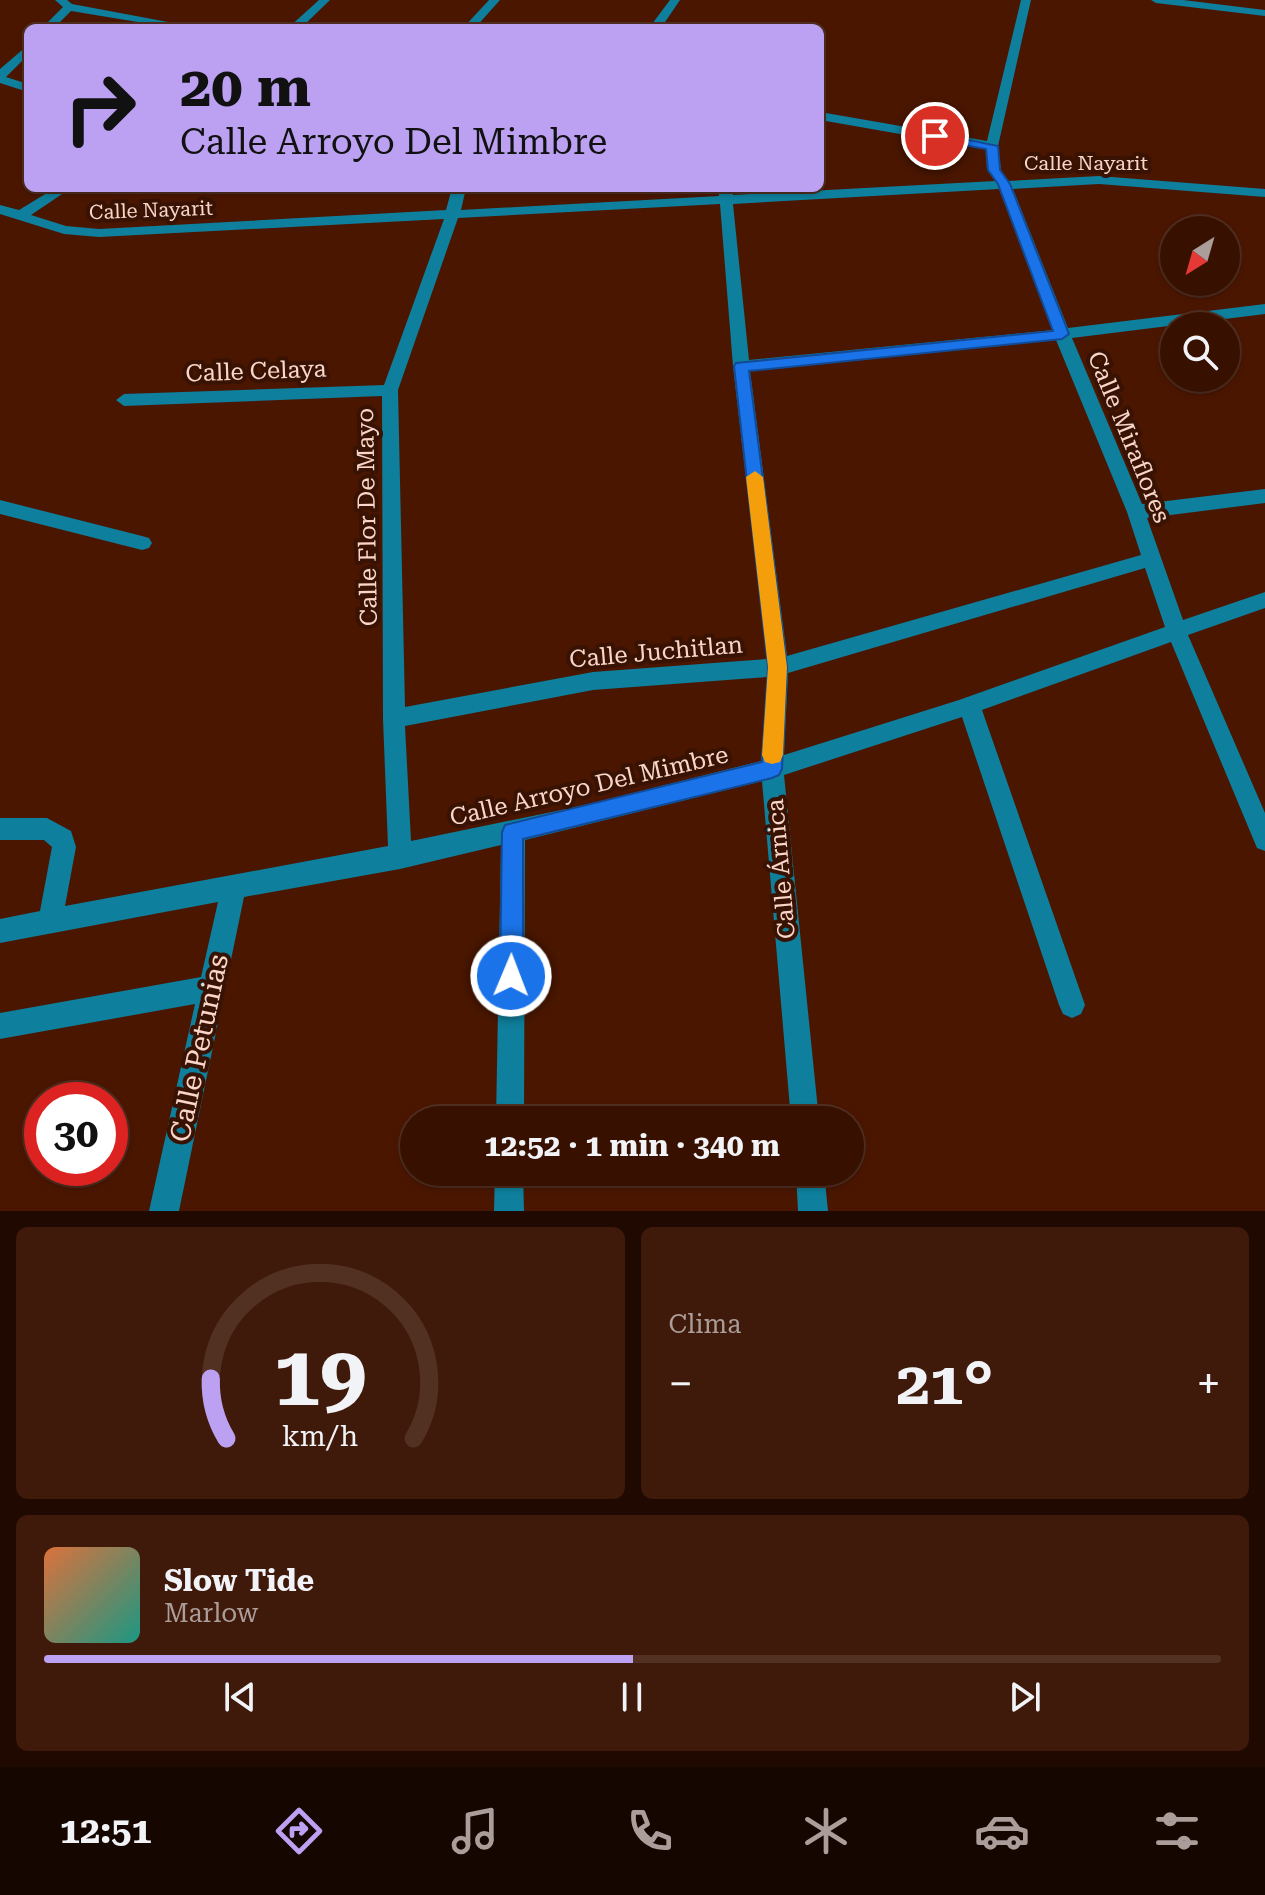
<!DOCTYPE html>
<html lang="es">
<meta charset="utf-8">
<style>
:root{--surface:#381000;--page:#3f190a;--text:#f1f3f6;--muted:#ab9d99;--line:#523022;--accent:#bca0f2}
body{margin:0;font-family:"Roboto Serif",serif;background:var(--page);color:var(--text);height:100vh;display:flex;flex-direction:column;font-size:30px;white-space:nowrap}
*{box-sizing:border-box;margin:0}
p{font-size:26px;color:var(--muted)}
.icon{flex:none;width:44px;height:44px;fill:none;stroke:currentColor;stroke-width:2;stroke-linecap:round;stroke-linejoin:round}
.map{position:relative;height:1211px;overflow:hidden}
.details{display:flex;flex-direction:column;gap:16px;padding:16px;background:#1f0900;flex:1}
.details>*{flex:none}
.top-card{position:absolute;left:24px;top:24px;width:800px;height:168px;border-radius:12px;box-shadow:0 2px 6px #0004,0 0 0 2px var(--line);background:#bca0f2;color:#111;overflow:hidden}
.needle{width:52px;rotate:217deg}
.tools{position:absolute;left:1160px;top:216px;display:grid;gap:16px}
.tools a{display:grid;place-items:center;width:80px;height:80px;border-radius:50%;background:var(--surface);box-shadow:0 2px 6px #0004,0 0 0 2px var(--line);font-size:40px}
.speed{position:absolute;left:24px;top:1082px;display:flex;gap:16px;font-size:40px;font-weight:700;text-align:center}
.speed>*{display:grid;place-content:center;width:104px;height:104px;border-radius:50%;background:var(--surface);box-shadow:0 2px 6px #0004,0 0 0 2px var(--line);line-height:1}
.speed .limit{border:12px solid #d22;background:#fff;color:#111}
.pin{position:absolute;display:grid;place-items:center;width:68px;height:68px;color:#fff;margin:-34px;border:4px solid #fff;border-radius:50%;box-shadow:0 2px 8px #0007}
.me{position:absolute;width:88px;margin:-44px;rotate:1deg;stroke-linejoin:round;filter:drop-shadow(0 0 6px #0008)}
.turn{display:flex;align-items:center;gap:28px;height:168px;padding:0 24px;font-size:36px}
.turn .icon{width:104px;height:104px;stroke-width:2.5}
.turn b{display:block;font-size:56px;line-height:68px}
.big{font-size:60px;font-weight:700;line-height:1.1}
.details .card{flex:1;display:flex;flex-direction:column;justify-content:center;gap:12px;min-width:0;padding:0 28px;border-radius:12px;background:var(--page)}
.details .dial{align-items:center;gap:0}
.dial svg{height:208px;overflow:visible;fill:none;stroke:var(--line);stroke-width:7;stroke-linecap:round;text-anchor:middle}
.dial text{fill:var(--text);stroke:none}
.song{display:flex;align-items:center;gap:24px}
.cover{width:96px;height:96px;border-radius:12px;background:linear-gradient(135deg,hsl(20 70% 55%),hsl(170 70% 35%))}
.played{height:8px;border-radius:4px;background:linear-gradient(90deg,var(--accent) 50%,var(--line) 50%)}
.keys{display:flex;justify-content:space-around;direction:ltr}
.heat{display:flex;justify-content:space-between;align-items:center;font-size:44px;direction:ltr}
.details .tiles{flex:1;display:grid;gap:16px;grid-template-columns:1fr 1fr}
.card:last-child{grid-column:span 2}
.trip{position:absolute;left:400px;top:1106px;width:464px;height:80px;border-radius:40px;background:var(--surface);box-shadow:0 2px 6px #0004,0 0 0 2px var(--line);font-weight:700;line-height:80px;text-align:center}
.dock{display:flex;height:128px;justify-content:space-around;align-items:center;background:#160600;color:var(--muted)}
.dock .icon{width:56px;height:56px}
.dock .on{color:var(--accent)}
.dock b{font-size:36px;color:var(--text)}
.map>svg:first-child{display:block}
</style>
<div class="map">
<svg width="1265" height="1211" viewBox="0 0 1265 1211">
<rect width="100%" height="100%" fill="#4a1600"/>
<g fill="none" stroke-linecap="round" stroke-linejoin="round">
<path fill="#0e7f9c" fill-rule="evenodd" d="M55,0H67L72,4L200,28H174L71,11L54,28H42L63,7Z
M319,0H330L301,28H288Z
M489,0H500L475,28H463Z
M670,0H680L661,28H649Z
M1021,0H1031L998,146L1001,170L1008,181L1099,176L1265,189V197L1099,184L1013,189L1068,328L1265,304V314L1072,338L1142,504L1265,489V503L1147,518L1183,620L1265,592V608L1188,635L1265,813V851L1257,848L1171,642L982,710L1085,1005L1081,1014L1072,1018L1063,1014L1059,1005L962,717L784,775L819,1120H791L762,781L525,840L524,1120H496L501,845L400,869L244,897L179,1211H149L195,1004L0,1039V1013L201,977L218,902L0,943V919L40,911L52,847L44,840H0V818H47L71,831L76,847L65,906L388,846L383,719L382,396L124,406L116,400L124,394L384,385L444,219L99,237L64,234L0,214V205L19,210L55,188H71L31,215L66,226L99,229L446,210L452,188H466L461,210L719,196L718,188H732L733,195L995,181L987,170L986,149L820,120V112L987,141ZM999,189L1053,330L749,360L733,204ZM720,204L733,366L767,659L593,672L405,707L398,390L458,218ZM1056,340L1127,512L1141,555L787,656L750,371ZM1145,568L1165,627L959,700L784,755L788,673ZM767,677L761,761L581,806L411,841L405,726L593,690Z
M1151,0H1183L1265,10V16L1156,3Z
M28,45V55L6,77L28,84V92L0,83V69Z
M0,500L142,536L149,538L152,543L149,548L142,550L0,514Z
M495,1172H523L524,1211H494Z
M796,1172H824L828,1211H798Z"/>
</g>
<path fill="#1a73e8" stroke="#114b97" stroke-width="2" d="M935,133L998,146L1000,170L1010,184L1069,334L1062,339L749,371L787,667L782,769L779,775L772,778L523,839V976L519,984L511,988L503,984L500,976L502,832L505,825L762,762L768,667L734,366L736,363L1053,331L998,184L988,170L986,149L930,139L929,136Z"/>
<path fill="#f59e0b" d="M755,471L763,477L787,667L783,755L780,762L772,764L765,762L762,755L768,667L746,477Z"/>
<g text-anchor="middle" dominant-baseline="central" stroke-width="8" stroke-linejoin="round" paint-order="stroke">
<g font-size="20" fill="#f9d6c9" stroke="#381203">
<text x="1086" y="163">Calle Nayarit</text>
<text transform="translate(151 210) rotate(-2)">Calle Nayarit</text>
</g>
<g font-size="24" fill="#f9d6c9" stroke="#381203">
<text transform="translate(256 371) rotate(-2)">Calle Celaya</text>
<text transform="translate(1129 437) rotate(68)">Calle Miraflores</text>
<text transform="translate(367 517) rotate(-91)">Calle Flor De Mayo</text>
<text transform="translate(656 652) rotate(-5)">Calle Juchitlan</text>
<text transform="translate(589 786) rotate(-13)">Calle Arroyo Del Mimbre</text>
<text transform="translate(781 869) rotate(-95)">Calle Árnica</text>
</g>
<g font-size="28" fill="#f9d6c9" stroke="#381203">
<text transform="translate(199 1048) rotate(-78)">Calle Petunias</text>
</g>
</g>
</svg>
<div class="tools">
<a><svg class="needle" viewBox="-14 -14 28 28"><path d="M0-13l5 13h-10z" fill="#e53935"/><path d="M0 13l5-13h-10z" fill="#ab9d99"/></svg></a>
<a><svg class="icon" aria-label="search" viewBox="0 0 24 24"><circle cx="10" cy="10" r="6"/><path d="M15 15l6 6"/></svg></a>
</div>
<div class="speed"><div class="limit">30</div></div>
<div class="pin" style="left:935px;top:136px;background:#d93025"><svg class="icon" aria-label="arrive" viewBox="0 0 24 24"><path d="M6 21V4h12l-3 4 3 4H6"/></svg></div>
<svg class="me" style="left:511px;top:976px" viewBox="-20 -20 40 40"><circle r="17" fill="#1a73e8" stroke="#fff" stroke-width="3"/><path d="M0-11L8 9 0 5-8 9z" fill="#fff"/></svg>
<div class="trip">12:52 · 1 min · 340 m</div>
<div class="top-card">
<div class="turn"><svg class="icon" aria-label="right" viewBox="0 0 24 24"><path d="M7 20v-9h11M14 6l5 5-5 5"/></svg><div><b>20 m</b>Calle Arroyo Del Mimbre</div></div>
</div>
</div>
<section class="details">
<div class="tiles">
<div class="card dial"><svg viewBox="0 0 100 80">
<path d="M14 69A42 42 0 1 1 86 69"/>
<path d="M14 69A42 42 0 0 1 8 46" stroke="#bca0f2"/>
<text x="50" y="56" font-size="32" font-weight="700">19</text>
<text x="50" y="72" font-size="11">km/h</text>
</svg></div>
<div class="card"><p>Clima</p>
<div class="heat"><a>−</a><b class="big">21°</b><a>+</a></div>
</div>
<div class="card">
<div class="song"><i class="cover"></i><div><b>Slow Tide</b><p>Marlow</p></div></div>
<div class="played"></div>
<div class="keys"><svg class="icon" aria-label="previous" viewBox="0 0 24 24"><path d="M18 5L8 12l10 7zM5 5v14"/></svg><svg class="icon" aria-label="pause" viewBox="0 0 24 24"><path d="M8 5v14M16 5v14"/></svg><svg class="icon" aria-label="next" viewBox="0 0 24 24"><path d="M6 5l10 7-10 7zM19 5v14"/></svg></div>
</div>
</div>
</section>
<nav class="dock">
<b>12:51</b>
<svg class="icon on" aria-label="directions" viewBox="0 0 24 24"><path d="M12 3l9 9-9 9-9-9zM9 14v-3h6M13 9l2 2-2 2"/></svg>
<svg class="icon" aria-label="music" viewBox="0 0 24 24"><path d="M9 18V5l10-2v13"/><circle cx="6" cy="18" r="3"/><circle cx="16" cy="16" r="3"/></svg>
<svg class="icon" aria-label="phone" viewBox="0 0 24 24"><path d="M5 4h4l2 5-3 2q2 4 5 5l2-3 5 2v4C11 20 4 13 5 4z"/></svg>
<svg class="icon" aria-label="climate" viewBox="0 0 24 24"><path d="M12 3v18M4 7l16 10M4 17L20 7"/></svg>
<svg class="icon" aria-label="car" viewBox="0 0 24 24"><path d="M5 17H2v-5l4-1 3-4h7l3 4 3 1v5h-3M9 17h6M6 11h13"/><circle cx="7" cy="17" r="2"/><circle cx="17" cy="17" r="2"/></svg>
<svg class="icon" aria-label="filters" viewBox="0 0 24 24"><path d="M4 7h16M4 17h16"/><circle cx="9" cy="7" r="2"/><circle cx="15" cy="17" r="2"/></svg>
</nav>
